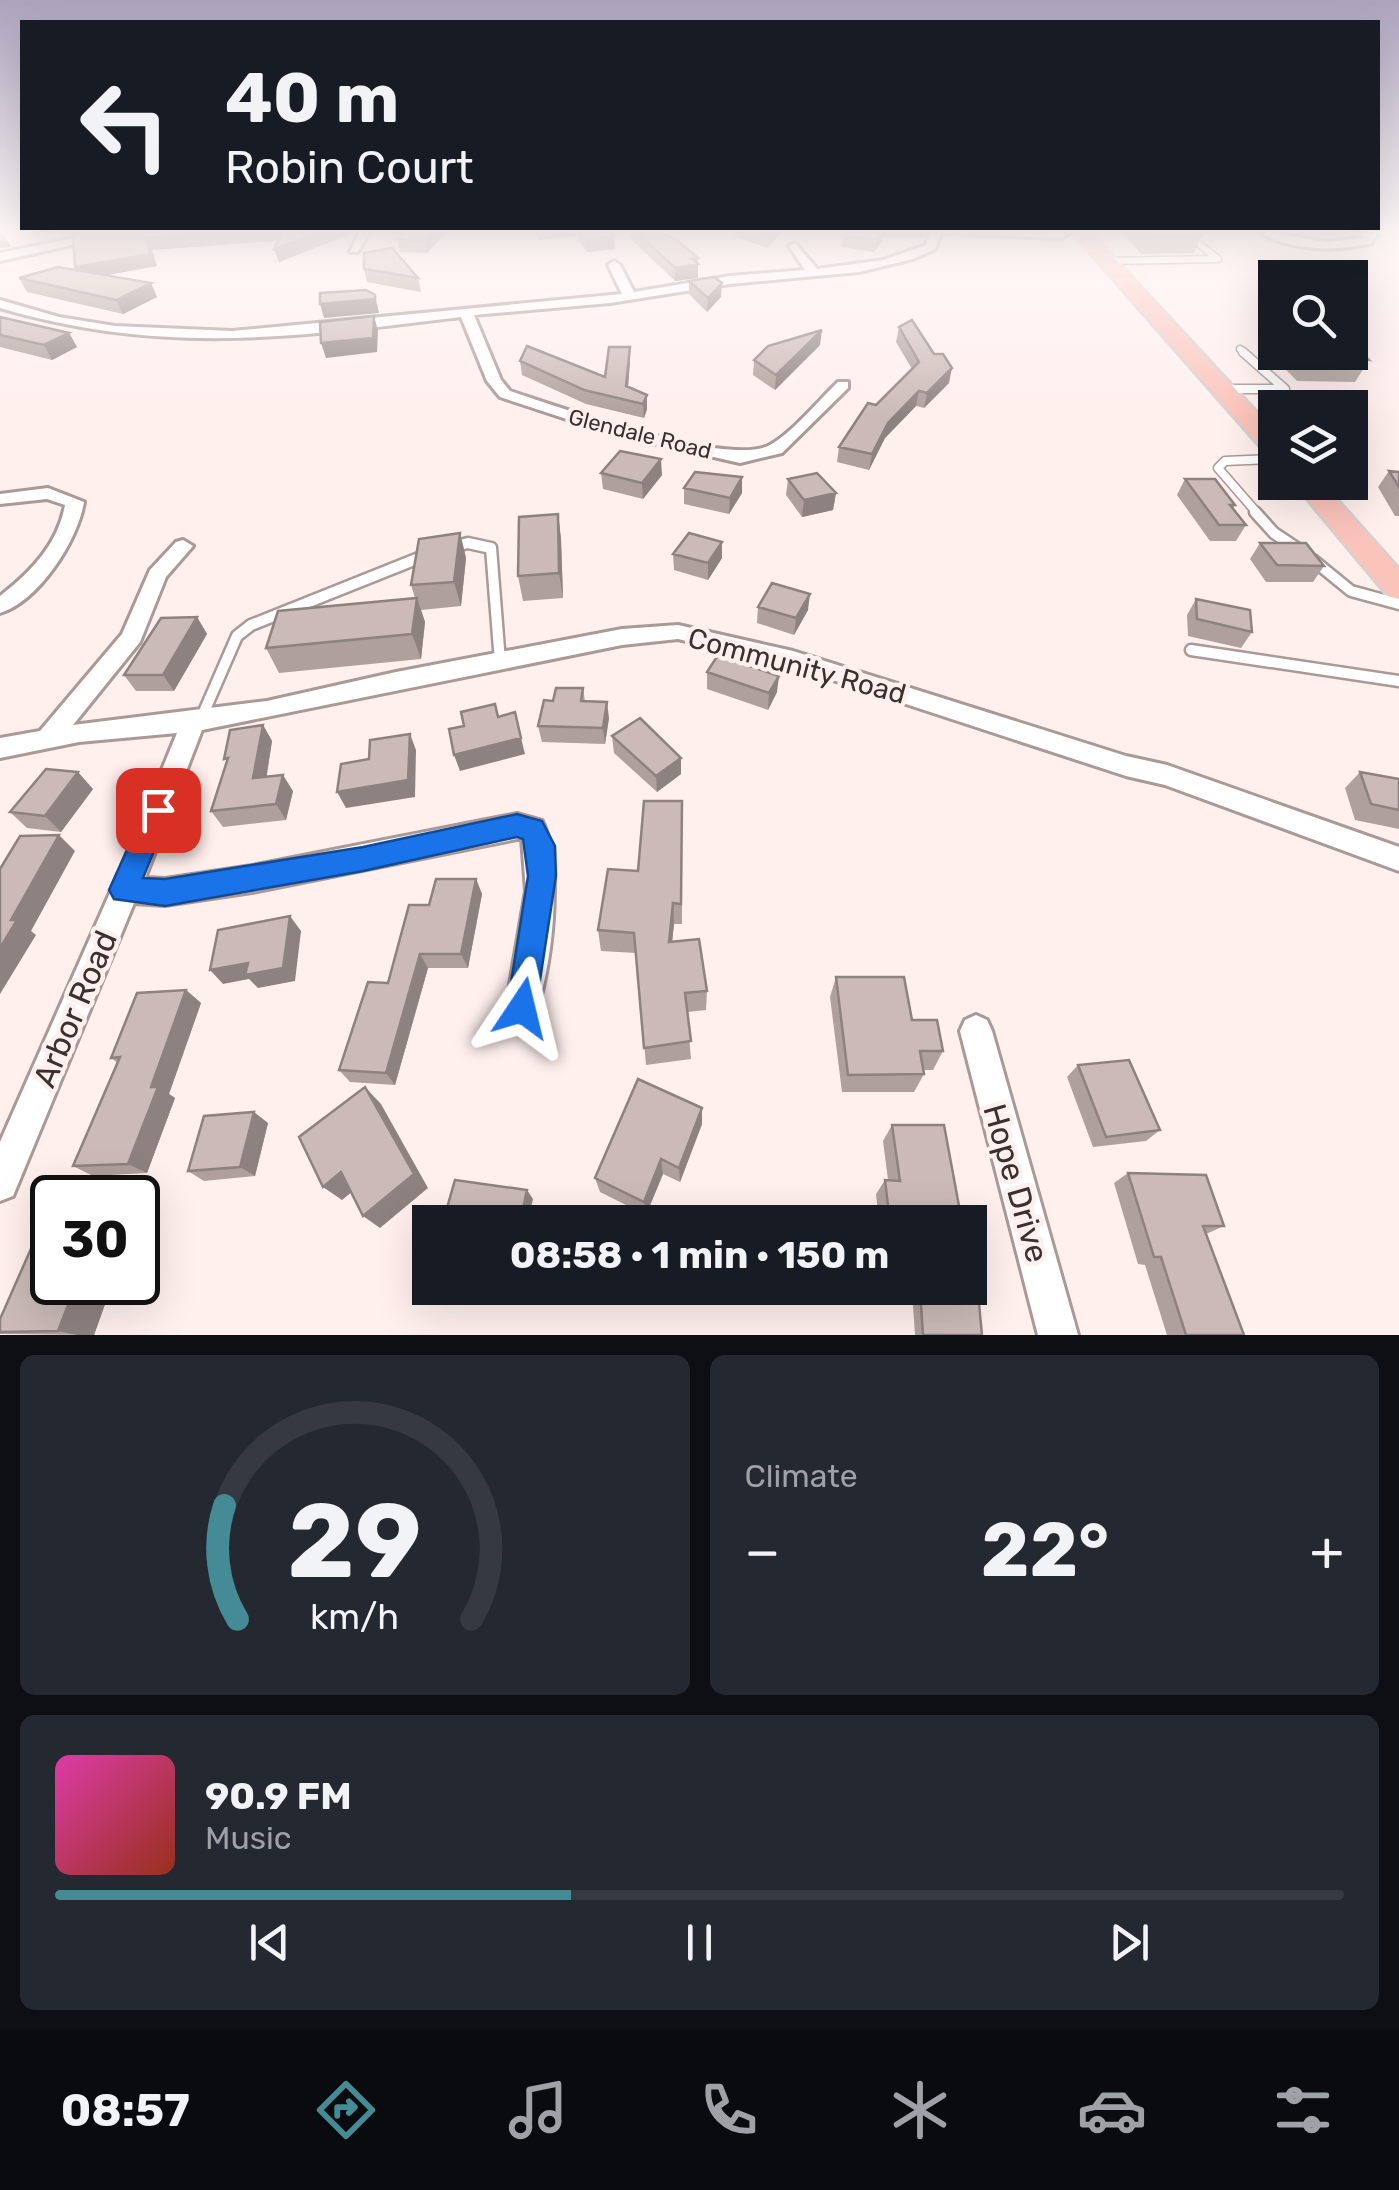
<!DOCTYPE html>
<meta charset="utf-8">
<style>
:root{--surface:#171b24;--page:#242831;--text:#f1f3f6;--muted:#9ea1a6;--line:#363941;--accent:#458b96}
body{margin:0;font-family:Rubik,sans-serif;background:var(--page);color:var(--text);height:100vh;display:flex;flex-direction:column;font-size:38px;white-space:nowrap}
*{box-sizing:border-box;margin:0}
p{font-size:32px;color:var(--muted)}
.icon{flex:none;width:55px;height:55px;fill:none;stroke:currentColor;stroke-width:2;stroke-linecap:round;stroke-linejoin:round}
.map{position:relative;height:1335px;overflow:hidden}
.details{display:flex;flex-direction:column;gap:20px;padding:20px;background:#0d0f14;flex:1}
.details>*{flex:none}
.banner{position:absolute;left:20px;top:20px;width:1360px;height:210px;border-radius:0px;box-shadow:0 10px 40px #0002;background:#171b24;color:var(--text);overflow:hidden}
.tools{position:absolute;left:1258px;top:260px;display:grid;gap:20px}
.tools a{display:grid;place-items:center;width:110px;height:110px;border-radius:0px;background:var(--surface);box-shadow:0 10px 40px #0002;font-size:50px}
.speed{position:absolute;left:30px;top:1175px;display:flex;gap:20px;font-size:50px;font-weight:700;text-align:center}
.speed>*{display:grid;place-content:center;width:130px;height:130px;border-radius:50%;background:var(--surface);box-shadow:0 10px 40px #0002;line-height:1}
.speed .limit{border:5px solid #111;border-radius:15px;background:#fff;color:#111}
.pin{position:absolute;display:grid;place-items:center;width:85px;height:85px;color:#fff;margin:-42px;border-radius:20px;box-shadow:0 5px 15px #0006}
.me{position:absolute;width:110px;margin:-55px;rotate:10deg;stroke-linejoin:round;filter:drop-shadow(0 0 8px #0008)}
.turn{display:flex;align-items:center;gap:35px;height:210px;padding:0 40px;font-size:45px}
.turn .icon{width:130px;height:130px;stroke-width:2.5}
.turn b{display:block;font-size:70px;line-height:85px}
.big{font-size:75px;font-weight:700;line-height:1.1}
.details .card{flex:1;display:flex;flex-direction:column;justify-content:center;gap:15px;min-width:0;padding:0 35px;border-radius:15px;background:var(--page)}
.details .dial{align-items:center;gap:0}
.dial svg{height:260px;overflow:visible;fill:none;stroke:var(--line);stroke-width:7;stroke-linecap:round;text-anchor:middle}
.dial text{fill:var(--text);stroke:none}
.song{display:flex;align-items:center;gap:30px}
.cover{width:120px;height:120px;border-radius:15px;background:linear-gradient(135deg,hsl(320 70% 55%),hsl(10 70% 35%))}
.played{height:10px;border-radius:5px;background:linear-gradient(90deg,var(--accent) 40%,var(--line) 40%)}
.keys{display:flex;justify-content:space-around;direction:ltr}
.heat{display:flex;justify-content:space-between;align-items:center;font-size:55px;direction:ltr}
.details .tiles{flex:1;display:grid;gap:20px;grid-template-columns:1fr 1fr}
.card:last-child{grid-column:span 2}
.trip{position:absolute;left:412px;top:1205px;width:575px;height:100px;border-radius:0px;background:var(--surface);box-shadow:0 10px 40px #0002;font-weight:700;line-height:100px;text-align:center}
.tabs{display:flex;height:160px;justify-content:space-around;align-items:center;background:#090b0e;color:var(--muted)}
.tabs .icon{width:70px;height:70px}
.tabs .selected{color:var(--accent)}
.tabs b{font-size:45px;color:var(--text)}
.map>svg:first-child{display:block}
</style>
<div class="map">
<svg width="1399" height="1335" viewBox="0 0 1399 1335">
<rect width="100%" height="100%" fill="#fff0ee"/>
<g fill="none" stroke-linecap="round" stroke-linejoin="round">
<g stroke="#aa9997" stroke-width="9">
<path id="service-far2" d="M1156,230L1191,238L1218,259
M1106,261L1218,259
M1240,349L1246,354"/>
</g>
<g stroke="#aa9997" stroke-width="11">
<path id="service-far1" d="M1222,389H1285L1243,352
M1258,514L1218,468L1225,461L1275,459"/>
</g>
<g stroke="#aa9997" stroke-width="15">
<path id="service" d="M1255,512L1274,533L1298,549
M451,547L468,543L491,548L500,662
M1313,560L1351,591L1399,604
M1191,650L1399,681
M200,721L237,636L251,625L429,554"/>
</g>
<g stroke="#aa9997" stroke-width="6">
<path id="minor" d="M360,230H370L358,252H350Z
M931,230H1076L1060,238L941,233L935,249L913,259L859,272L730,284L610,303L474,315L501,380L510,391C559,407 729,468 770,445C792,433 819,400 838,382H848V388L782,453L740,463L609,433L500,397L487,381L461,317C296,337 163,356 0,308V300L59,317L115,326L232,331L622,294L608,265L614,261L620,265L634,292L730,276L805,270L789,246L795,243L817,269L883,260L926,245Z
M1257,230L1326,242L1363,238L1361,230H1372L1377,235L1371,243C1336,252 1287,251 1257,230Z
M104,232L108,237L0,261V253Z
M48,488L84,502C78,540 39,601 0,613V596C31,572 58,544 65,505L47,499L0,504V494Z
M183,540L193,546L166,577L140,642L73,725L267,701L396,672L622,629L678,625L793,651L1126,756L1167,765L1399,847V871L1165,785L1126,776L790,666L678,639L622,645L202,730L145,878L165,879L252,866L517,814L542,821C564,865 552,974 533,1019L522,1024L511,1019L506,1008L526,891L522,838L252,892L165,905L134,903L13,1196L0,1201V1142L132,843L177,733L79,742L0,758V738L40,731L122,634L150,570L176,542Z
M976,1015L987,1020L992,1031L1078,1335H1038L960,1031L965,1020Z"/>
</g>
<g stroke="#d3d2d1" stroke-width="5">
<path id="primary" d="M1070,230H1088L1275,432V455L1266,453Z
M1293,482H1321L1399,569V599L1388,596Z"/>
</g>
<use href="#service-far2" stroke="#fff" stroke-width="6"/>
<use href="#service-far1" stroke="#fff" stroke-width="8"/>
<use href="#service" stroke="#fff" stroke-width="10"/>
<use href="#minor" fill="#fff" fill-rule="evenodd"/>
<use href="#primary" fill="#fbc4bb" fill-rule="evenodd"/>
</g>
<path fill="#afa09d" d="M77,230H357L355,232L279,262L274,249L278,240L152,250L157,266L106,275L157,297L123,314L27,292L19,278L76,270L75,267L78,233Z
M387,230H465H448L427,253L400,252L397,239L399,238Z
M535,230H613L614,232L611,233L614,236L615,249L587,252L575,236L539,240Z
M629,230H644L698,258V278L675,281L629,237Z
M733,230H817V233L782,232L767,248L733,236Z
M847,230H926L924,238L885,236L874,252L841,247L842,236Z
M1121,230H1196L1201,235L1194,253L1141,254Z
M364,269L418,278L421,292L367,282Z
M689,281L721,297L707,312L689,294Z
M0,317L69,333L77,347L52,360L0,347Z
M1270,320H1275V352H1350L1369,360L1355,382L1297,381L1259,342Z
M899,327L949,383L924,408L916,406L885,438L869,470L837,462L839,447L876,405L912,369L896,342Z
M820,345L775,390L753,375L754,360Z
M630,347V361L628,387L647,395V409L644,418L586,404L522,375L520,361L605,377Z
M1389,471L1399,472V516H1395L1378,487Z
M601,473L662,475L643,499L603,489Z
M742,477V493L729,514L684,504V488Z
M788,479L836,493L833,510L802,517L786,495Z
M1185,479L1235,505L1233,509L1246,525L1236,541H1210L1177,495Z
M558,514L561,539L563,598L523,601L518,576Z
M460,533L466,558L461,606L421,610L425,622L421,659L279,673L266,648L415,598L411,585Z
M1260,543L1324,566L1313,582H1266L1250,559Z
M673,554L722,558L708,580L674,570Z
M1196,599L1252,632L1241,648L1188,636L1187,615Z
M758,607L808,610L794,635L757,623Z
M197,617L207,634L174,691H136L124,675Z
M707,672L777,692L768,710L707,689Z
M583,688L585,701L609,718L605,744L542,742L538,726L553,701Z
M263,725L272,741L266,777L293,791L286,820L223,827L211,811Z
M612,736L681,758V774L657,792L614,753Z
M1360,772L1399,779V829L1355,820L1345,788Z
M93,789L61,832L27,828L10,812Z
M682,801V924H674L672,942L707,991L706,1010L687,1012L691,1059L646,1065L636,953L601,951L598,930L638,871Z
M476,879L482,894L468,968H428L395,1085L350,1082L339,1070L388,983L429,905Z
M836,977L912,1020L943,1051L933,1070H923L924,1074L914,1092H842L830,997Z
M186,990L201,1003L169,1094L175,1098L147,1173L93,1176L73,1166L118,1063L111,1058Z
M1078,1065L1160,1130L1146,1141L1093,1147L1067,1077Z
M268,1123L255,1176L204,1181L188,1171Z
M702,1124L680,1182L663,1174L646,1215L600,1192L595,1178Z
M892,1125L962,1222H879L876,1194L885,1180H888L883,1141Z
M1128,1173L1224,1226L1206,1234L1244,1335H1167L1145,1265L1138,1264L1114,1183Z
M52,1282H113L94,1335L0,1334V1319Z
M918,1288H936L982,1335H915L912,1292Z"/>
<path fill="#8e8280" d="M257,230H285L288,240L152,250L157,266L81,280L75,267L146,238Z
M327,230H357L355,232L279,262L274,249Z
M435,230H448L427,253L424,241Z
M538,230H575V236L539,240Z
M773,230H782V232L767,248L768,235Z
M883,230H886L885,236L874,252L876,240Z
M0,234H4L11,247L0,248Z
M614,236L615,249L587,252L585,240Z
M698,258V278L675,281V268L692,259Z
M151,283L157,297L123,314L116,300Z
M722,283L721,297L707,312L708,298Z
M375,295L379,313L324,318L320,304Z
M374,316L378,331L377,352L326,358L321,343Z
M822,330L820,345L775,390L776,375Z
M69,333L77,347L52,360L44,345Z
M630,347V361L627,400L626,386Z
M952,368L949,383L924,408L927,393Z
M919,391L916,406L885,438L869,470L872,454L888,423Z
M647,395V409L644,418L643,404Z
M661,459L662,475L643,499L642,483Z
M742,477V493L729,514L730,498Z
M836,493L833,510L802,517L804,500Z
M558,514L561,539L563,598L559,573Z
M460,533L466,558L461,606L454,582Z
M722,542V558L708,580V563Z
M810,594L808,610L794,635L796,618Z
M417,598L425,622L421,659L412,634Z
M197,617L207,634L174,691L163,675Z
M779,676L777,692L768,710L769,693Z
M607,702L609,718L605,744L603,728Z
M263,725L272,741L264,794L253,778Z
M410,734L416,750L415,797L346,808L337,792Z
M521,738L525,754L460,771L454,755Z
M681,758V774L657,792L656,776Z
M78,772L93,789L61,832L45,816Z
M283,775L293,791L286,820L276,804Z
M59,835L75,851L31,931L36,935L0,994V948L11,920Z
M476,879L482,894L468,968L461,954Z
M673,903L674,924L670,962L669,942Z
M290,916L301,931L295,981L258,988L249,979L223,984L210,970Z
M420,954L428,968L395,1085L386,1073Z
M186,990L201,1003L169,1094L175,1098L147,1173L128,1164L151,1087Z
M365,1087L381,1104L428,1188L380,1228L363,1216Z
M702,1108V1124L680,1182L679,1168Z
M254,1112L268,1123L255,1176L240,1167Z
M661,1159L663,1174L646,1215L644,1202Z
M341,1172L358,1187L342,1200L323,1187Z
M527,1190L533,1199L528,1222H520Z
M138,1243L144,1246L138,1263Z
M77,1282H113L94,1335H77L58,1331Z"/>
<path fill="#cbbab7" stroke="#8e8280" stroke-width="2.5" d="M106,230H257L146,238L151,254L75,267L73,234Z
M283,230H327L274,249Z
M402,230H435L424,241L397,239L405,232Z
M578,230H609L614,236L585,240Z
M634,230H644L651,232L655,230L677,240L698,258L692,259L698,264L675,268Z
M751,230H773L768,235Z
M847,230H883L876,240L842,236Z
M1142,230H1196L1201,235L1148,236Z
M392,248L418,278L364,269V253Z
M58,267L151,283L116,300L19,278Z
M714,277L722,283L708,298L689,281Z
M366,290L375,295V299L320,304V293Z
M374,316L373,338L321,343L320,322Z
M0,317L69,333L44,345L0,335Z
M912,320L934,354H943L952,368L927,393L919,391L888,423L872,454L839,447L868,403L876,405L919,362L899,327Z
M822,330L776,375L754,360L768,346Z
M1350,343L1369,360L1309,358L1303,352H1350Z
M527,346L605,377L609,347H630L626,386L647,395L643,404L584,390L520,361Z
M620,451L661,459L642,483L601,473Z
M1389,471L1399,472V487Z
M695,472L742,477L730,498L684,488Z
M817,473L836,493L804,500L788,479Z
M1185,479H1215L1235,505H1230L1246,525H1219Z
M558,514L559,573L518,576L519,517Z
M460,533L454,582L411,585L419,539Z
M689,533L722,542L708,563L673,554Z
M1260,543H1306L1324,566L1277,565Z
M772,583L810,594L796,618L758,607Z
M417,598L412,634L266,648L278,611Z
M1196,599L1250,610L1252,632L1197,619Z
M197,617L163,675H124L161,618Z
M718,655L779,676L769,693L707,672Z
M556,688H583L581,701L607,702L603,728L538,726L544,700L553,701Z
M495,704L498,717L515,712L521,738L454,755L449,729L464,726L461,712Z
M640,718L681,758L656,776L612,736Z
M263,725L253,778L283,775L276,804L211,811L228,758L224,759L230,730Z
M410,734L408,780L337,792L341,764L369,759L370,740Z
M46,769L78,772L45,816L10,812Z
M1360,772L1399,779V810L1371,804Z
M644,801H682L681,904L673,903L669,942L699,939L707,991L685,993L691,1041L644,1048L634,933L598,930L608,869L638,871Z
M59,835L11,920H17L0,948V869L20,836Z
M436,879H476L461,954H420L386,1073L339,1070L368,982L388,983L409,905H429Z
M290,916L283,968L245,975L248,963L210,970L218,930Z
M836,977H904L912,1020H937L943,1051H920L924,1074L848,1075Z
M186,990L151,1087H158L128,1164L73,1166L120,1057L111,1058L137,993Z
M1129,1060L1160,1130L1106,1137L1078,1065Z
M638,1079L702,1108L679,1168L661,1159L644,1202L595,1178Z
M365,1087L414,1174L363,1216L341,1172L323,1187L299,1137Z
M254,1112L240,1167L188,1171L204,1116Z
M892,1125H944L962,1222H890L885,1180L900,1181Z
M1128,1173L1206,1175L1224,1226H1203L1244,1335H1186L1161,1257H1154Z
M455,1180L527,1190L520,1222H443Z
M52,1201V1282H77L58,1331L0,1332V1319Z
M920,1288H936L978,1293L982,1335H923Z"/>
<linearGradient id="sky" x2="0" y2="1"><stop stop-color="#aca4be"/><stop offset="0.55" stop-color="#fff8f7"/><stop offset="1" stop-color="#fff8f7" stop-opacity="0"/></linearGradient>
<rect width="1399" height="417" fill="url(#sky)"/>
<path fill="#1a73e8" stroke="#114b97" stroke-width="2.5" d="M158,799L167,802L171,810L143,878L165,879L363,847L517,814L542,821L555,846L556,876L534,1019L522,1024L511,1019L507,1008L528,876L523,839L517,837L363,871L165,906L114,899L109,890L145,810L149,802Z"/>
<g text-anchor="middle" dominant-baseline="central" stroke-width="9" stroke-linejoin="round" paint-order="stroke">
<g font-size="22" fill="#383130" stroke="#fff0ee">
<text transform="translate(640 434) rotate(14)">Glendale Road</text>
</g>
<g font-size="28" fill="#383130" stroke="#fff0ee">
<text transform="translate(797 666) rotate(15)">Community Road</text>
</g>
<g font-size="32" fill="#383130" stroke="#fff0ee">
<text transform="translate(75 1009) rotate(-67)">Arbor Road</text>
<text transform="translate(1016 1183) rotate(74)">Hope Drive</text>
</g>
</g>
</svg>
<div class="tools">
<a><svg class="icon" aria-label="search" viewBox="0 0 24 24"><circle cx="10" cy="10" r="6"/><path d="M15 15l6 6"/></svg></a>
<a><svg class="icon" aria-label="layers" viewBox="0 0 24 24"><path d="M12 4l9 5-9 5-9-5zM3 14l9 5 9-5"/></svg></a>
</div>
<div class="speed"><div class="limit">30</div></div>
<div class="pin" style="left:158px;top:810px;background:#d93025"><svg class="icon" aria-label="arrive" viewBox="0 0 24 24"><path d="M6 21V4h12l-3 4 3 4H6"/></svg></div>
<svg class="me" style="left:522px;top:1008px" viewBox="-20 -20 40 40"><path d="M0-17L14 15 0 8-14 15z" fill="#1a73e8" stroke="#fff" stroke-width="4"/></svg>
<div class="trip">08:58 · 1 min · 150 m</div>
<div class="banner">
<div class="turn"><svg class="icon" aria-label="left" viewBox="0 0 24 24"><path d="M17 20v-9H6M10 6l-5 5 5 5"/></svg><div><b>40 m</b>Robin Court</div></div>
</div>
</div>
<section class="details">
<div class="tiles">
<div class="card dial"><svg viewBox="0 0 100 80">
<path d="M14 69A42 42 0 1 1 86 69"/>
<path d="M14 69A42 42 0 0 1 10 34" stroke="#458b96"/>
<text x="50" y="56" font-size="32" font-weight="700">29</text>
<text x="50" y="72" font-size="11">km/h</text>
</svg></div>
<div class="card"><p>Climate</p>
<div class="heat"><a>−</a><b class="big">22°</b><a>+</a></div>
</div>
<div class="card">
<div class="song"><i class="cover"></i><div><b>90.9 FM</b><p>Music</p></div></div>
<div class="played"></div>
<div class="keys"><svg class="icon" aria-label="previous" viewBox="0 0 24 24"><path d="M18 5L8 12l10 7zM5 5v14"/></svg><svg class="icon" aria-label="pause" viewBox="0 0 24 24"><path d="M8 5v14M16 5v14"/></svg><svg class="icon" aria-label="next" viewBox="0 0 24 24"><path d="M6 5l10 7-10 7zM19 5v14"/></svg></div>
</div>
</div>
</section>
<nav class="tabs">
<b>08:57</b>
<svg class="icon selected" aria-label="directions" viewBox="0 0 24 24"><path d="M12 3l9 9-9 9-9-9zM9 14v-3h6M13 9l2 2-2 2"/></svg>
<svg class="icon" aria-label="music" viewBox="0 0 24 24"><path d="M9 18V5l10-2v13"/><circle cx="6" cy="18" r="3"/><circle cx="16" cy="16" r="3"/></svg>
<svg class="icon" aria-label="phone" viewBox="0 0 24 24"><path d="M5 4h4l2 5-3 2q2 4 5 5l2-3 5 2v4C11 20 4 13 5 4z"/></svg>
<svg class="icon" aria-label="climate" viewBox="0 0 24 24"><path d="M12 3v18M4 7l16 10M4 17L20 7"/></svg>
<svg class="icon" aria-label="car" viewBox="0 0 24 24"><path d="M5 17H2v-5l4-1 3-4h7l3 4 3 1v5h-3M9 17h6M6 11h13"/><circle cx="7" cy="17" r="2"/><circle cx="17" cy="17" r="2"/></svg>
<svg class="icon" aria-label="filters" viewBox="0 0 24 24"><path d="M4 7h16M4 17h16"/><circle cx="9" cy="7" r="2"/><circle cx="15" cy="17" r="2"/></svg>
</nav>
